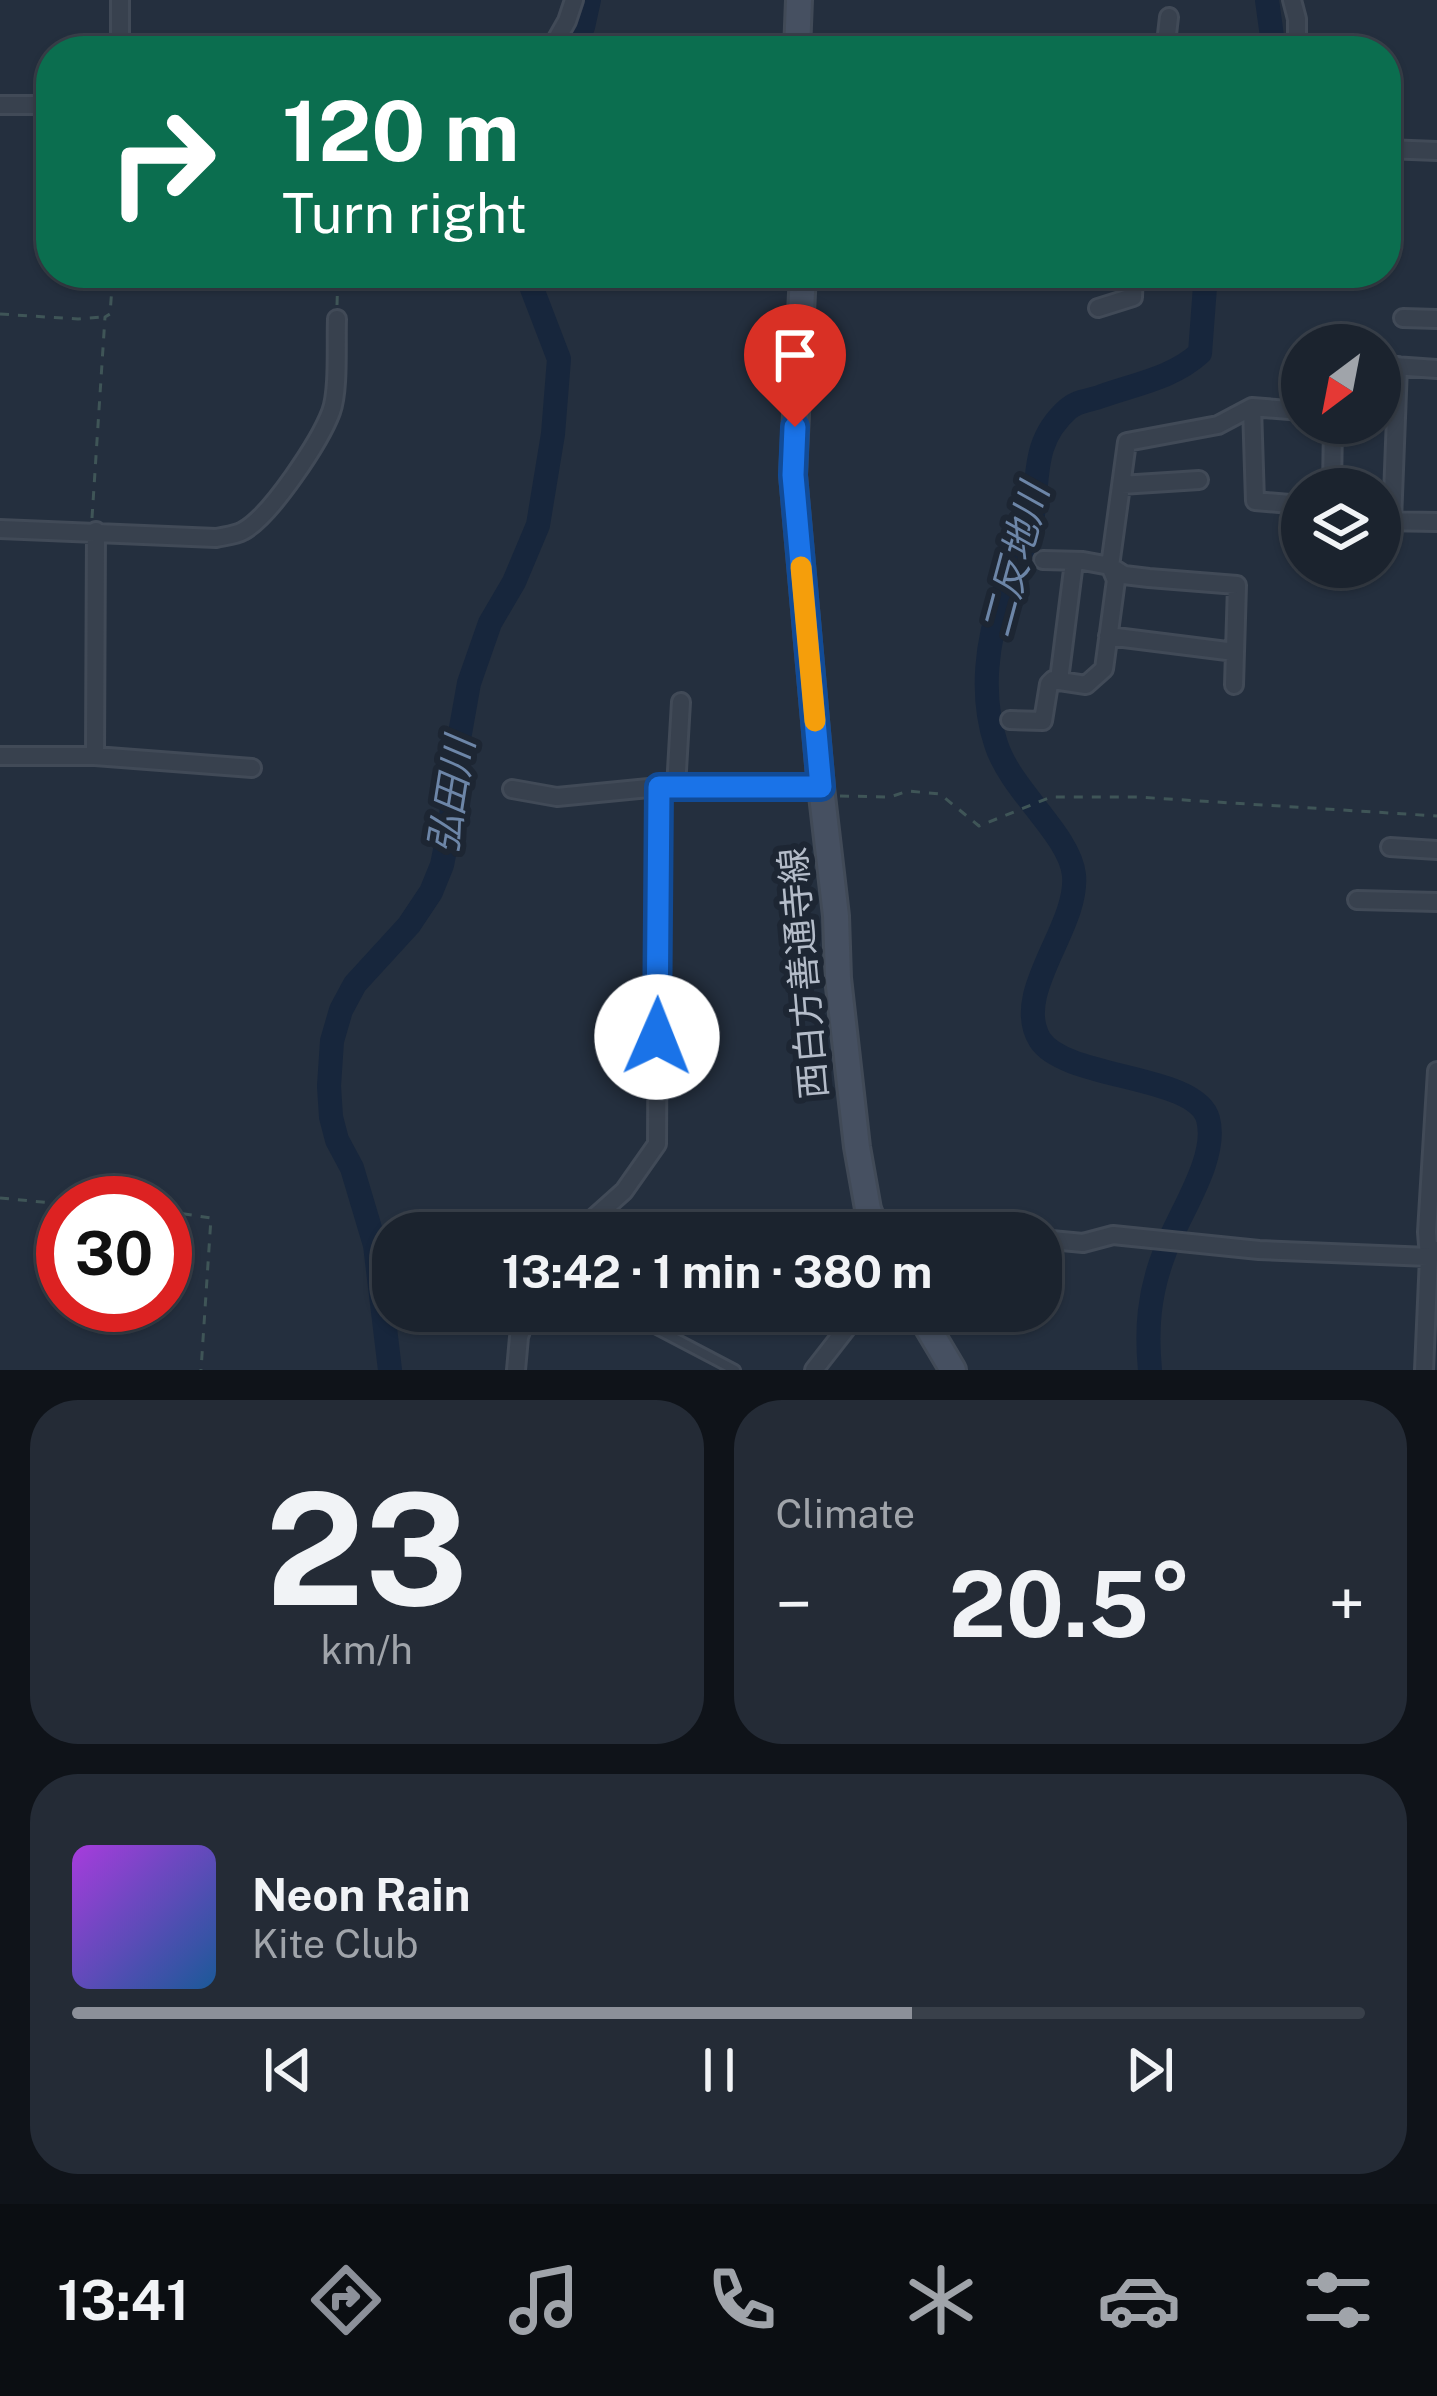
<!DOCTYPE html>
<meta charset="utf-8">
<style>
:root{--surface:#1b232e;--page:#242b36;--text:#f1f3f6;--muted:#a0a4aa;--line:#39404a;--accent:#8c9099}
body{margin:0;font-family:"Public Sans","Noto Sans JP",sans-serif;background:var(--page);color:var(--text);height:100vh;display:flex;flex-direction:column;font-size:45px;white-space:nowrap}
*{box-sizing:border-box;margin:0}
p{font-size:39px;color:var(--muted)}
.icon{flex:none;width:66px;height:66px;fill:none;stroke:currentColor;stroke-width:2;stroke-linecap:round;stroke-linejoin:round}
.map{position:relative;height:1370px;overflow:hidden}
.drawer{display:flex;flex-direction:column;gap:30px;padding:30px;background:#0f1319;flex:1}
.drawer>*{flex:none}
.top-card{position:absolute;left:36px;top:36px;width:1365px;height:252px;border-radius:48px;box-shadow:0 3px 9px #0004,0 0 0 3px var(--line);background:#0b6e4f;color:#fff;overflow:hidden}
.needle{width:78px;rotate:212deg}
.buttons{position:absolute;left:1281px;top:324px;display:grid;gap:24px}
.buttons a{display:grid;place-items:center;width:120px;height:120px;border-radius:50%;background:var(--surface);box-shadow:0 3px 9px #0004,0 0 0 3px var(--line);font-size:60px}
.speed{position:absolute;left:36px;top:1176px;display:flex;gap:24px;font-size:60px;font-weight:700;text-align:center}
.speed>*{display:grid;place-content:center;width:156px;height:156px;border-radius:50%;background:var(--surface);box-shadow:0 3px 9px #0004,0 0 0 3px var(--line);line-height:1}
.speed .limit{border:18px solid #d22;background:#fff;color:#111}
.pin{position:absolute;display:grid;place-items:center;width:102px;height:102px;color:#fff;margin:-123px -51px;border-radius:50% 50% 50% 0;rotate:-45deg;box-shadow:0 0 12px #0007}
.pin .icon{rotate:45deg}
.me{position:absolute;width:132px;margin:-66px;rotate:1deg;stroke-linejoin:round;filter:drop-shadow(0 0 9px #0008)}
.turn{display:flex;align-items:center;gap:42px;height:252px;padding:0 48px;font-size:54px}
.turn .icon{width:156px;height:156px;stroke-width:2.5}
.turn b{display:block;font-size:84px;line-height:102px}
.big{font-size:90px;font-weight:700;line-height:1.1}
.drawer .card{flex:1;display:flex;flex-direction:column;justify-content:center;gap:18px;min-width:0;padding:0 42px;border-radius:48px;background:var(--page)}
.drawer .dial{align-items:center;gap:0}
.dial b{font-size:156px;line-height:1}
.song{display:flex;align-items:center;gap:36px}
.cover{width:144px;height:144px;border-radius:18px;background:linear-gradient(135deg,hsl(280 70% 55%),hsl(210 70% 35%))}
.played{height:12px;border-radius:6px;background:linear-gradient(90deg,var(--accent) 65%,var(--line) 65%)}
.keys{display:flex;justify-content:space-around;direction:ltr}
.heat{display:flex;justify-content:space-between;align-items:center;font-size:66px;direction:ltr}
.drawer .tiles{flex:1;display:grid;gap:30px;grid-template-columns:1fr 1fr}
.card:last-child{grid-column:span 2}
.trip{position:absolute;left:372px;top:1212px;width:690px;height:120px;border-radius:48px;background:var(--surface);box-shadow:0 3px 9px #0004,0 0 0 3px var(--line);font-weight:700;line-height:120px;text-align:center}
.menu{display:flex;height:192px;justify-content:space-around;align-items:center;background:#0b0e12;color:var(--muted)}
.menu .icon{width:84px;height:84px}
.menu .on{color:var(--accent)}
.menu b{font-size:54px;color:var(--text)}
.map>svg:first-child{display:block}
</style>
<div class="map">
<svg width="1437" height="1370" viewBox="0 0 1437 1370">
<rect width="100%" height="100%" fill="#242f3e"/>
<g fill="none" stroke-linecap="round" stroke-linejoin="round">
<path stroke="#17263c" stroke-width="24" d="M1267,0L1274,51
M570,51L583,27L589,0
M390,1370L375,1245L352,1168L337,1140L331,1117L329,1086L332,1041L341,1010L355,984L409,925L431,892L442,865L451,820L454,767L469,683L490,623L514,582L538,525L553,434L559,359L526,273
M1150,1370C1146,1329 1149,1293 1164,1254C1177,1216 1219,1159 1208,1119C1196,1074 1066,1080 1040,1040C1011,993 1079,927 1074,875C1070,835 1011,791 996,744C980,696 986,641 1004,593C1011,574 1023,555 1029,535C1042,489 1026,446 1068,409C1078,400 1090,401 1102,396C1135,384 1173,378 1200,353L1206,273"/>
<g stroke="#414a57" stroke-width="14">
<path id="service" d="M655,1328L735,1370"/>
</g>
<g stroke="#414a57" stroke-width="22">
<path id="minor" d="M1292,0L1297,19V51
M120,51V0
M550,51L567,21L574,0
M1148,51V46L1166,43L1169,17
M0,105H51
M1386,149L1437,151
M1098,308L1133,297L1134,273
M1403,318L1437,319
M1380,365L1437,369
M1252,407L1255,501L1302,505
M1121,485L1199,480
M1332,489L1333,423
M1380,521L1437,522
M1392,521L1398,366
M0,529L216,538C225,536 236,535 243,531C271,516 320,441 331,412C339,391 336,343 337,319
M1043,560L1083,561L1110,566L1124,575L1149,578L1237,585L1234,685
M1108,636L1235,652
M1059,680L1074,562
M1010,720L1043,721L1049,684L1053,680L1086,685L1104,669L1116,580L1110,566L1127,442L1218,425L1252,407L1302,411
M0,756H95L252,768
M95,756L96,531
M676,787L681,702
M512,789L557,797L659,787H821
M1390,847L1437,850
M1357,900L1437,902
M874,1225L963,1229L994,1233
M577,1233L624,1191L657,1144L659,787
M1041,1239L1083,1243L1113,1235L1259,1250L1429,1257L1437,1250
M516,1370L519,1337L528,1311
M814,1370L860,1311
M1424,1370L1429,1257L1427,1232L1437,1071"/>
</g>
<g stroke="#414a57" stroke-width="30">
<path id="secondary" d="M797,51L799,0
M803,273L793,475L821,787L836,916L838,978L857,1147L868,1209L877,1233
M918,1311L953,1370"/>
</g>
<path stroke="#3f5557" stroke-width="3" stroke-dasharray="9 9" stroke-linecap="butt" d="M337,305L338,273
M0,314L78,319L103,317
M92,518L105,317L110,314L113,273
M840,796L890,797L908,791L940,794L979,826L1051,797H1137L1437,816
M0,1198L63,1204
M165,1211L211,1218L201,1370"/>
<use href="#service" stroke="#38414e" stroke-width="8"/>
<use href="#minor" stroke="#38414e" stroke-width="16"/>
<use href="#secondary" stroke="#465061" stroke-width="24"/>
</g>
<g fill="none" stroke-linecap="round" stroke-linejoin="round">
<g stroke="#114b97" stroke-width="30">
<path id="route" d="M657,1037L659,787H821L793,475L795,427"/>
</g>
<use href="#route" stroke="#1a73e8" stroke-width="21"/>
<path stroke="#f59e0b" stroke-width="21" d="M801,567L815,721"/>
</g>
<g text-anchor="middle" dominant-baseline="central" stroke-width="12" stroke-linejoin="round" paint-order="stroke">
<g font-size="36" fill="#b4bcc9" stroke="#1d2633">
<text transform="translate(803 973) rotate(-95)">西白方善通寺線</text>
</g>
<g font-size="39" font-style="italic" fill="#6d86a8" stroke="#1d2633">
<text transform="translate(1015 560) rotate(-75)">二反地川</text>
<text transform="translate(451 795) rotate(-81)">弘田川</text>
</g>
</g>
</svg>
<div class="buttons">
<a><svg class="needle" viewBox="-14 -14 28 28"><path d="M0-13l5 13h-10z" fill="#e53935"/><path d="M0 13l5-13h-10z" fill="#a0a4aa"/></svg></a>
<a><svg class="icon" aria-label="layers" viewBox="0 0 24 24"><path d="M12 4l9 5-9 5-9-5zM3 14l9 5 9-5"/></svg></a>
</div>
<div class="speed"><div class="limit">30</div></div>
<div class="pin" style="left:795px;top:427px;background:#d93025"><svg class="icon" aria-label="arrive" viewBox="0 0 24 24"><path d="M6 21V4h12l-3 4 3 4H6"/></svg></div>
<svg class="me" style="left:657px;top:1037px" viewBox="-20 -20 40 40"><circle r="19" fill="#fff"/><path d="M0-13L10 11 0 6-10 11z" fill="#1a73e8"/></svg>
<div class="trip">13:42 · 1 min · 380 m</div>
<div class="top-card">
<div class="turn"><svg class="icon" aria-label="right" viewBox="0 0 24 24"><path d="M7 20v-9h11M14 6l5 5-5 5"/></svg><div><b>120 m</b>Turn right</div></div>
</div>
</div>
<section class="drawer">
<div class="tiles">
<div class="card dial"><b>23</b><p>km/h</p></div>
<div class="card"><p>Climate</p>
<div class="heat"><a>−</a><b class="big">20.5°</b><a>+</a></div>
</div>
<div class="card">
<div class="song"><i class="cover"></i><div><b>Neon Rain</b><p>Kite Club</p></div></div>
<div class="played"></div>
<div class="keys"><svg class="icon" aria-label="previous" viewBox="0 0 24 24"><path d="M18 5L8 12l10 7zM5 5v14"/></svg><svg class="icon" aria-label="pause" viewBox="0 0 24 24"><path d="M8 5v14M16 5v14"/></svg><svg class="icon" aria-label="next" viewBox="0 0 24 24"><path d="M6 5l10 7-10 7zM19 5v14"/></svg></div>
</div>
</div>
</section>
<nav class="menu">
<b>13:41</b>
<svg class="icon on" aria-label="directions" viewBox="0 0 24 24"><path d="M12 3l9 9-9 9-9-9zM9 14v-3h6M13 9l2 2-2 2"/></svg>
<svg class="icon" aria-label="music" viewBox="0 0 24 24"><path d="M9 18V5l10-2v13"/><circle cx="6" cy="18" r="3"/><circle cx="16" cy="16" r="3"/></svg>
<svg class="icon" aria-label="phone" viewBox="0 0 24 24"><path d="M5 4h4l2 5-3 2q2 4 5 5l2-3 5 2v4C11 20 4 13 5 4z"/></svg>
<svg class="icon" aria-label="climate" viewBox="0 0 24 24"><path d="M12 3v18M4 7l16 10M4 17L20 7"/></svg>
<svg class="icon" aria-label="car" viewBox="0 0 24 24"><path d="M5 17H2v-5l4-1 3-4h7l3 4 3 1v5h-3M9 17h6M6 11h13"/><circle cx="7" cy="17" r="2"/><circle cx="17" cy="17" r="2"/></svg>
<svg class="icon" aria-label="filters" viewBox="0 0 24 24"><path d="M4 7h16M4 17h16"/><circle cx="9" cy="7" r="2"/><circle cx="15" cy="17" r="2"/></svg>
</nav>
